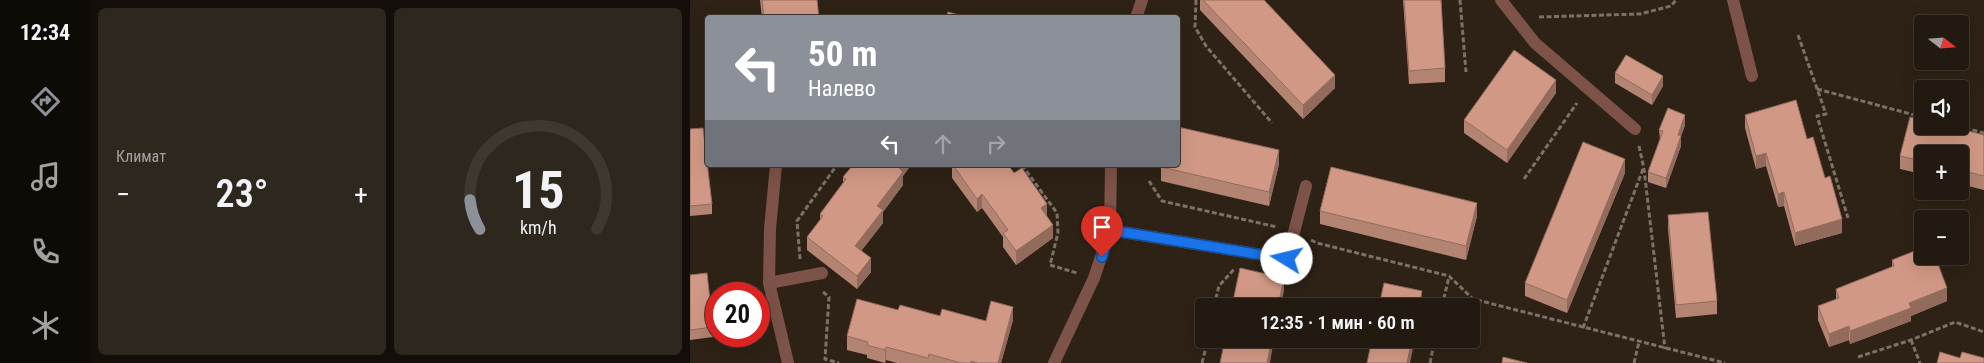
<!DOCTYPE html>
<html lang="ru">
<meta charset="utf-8">
<style>
:root{--surface:#221a10;--page:#2e271e;--text:#f1f3f6;--muted:#a2a19f;--line:#3f3830;--accent:#8c9099}
body{margin:0;font-family:"Roboto Condensed",sans-serif;background:var(--page);color:var(--text);height:100vh;display:flex;flex-direction:column;font-size:19px;white-space:nowrap}
*{box-sizing:border-box;margin:0}
p{font-size:16px;color:var(--muted)}
.icon{flex:none;width:28px;height:28px;fill:none;stroke:currentColor;stroke-width:2;stroke-linecap:round;stroke-linejoin:round}
.map{position:relative;flex:1;overflow:hidden}
.drawer{display:flex;flex-direction:column;gap:8px;padding:8px;background:#130e09;width:600px}
.drawer>*{flex:none}
.guide{position:absolute;left:15px;top:15px;width:475px;height:152px;border-radius:5px;box-shadow:0 5px 20px #0002,0 0 0 1px var(--line);background:#8c9099;color:#fff;overflow:hidden}
.needle{width:32px;rotate:107deg}
.fabs{position:absolute;left:1224px;top:15px;display:grid;gap:10px}
.fabs a{display:grid;place-items:center;width:55px;height:55px;border-radius:5px;background:var(--surface);box-shadow:0 5px 20px #0002,0 0 0 1px var(--line);font-size:25px}
.speed{position:absolute;left:15px;top:282px;display:flex;gap:10px;font-size:25px;font-weight:700;text-align:center}
.speed>*{display:grid;place-content:center;width:65px;height:65px;border-radius:50%;background:var(--surface);box-shadow:0 5px 20px #0002,0 0 0 1px var(--line);line-height:1}
.speed .limit{border:8px solid #d22;background:#fff;color:#111}
.pin{position:absolute;display:grid;place-items:center;width:42px;height:42px;color:#fff;margin:-51px -21px;border-radius:50% 50% 50% 0;rotate:-45deg;box-shadow:0 0 5px #0007}
.pin .icon{rotate:45deg}
.me{position:absolute;width:55px;margin:-28px;rotate:279deg;stroke-linejoin:round;filter:drop-shadow(0 0 4px #0008)}
.turn{display:flex;align-items:center;gap:18px;height:105px;padding:0 20px;font-size:22px}
.turn .icon{width:65px;height:65px;stroke-width:2.5}
.turn b{display:block;font-size:35px;line-height:42px}
.lanes{display:flex;align-items:center;height:48px;padding:0 20px;background:#0003;justify-content:center;gap:25px;direction:ltr}
.lanes .off{opacity:.35}
.big{font-size:38px;font-weight:600;line-height:1.1}
.drawer .widget{flex:1;display:flex;flex-direction:column;justify-content:center;gap:8px;min-width:0;padding:0 18px;border-radius:8px;background:var(--page)}
.drawer .dial{align-items:center;gap:0}
.dial svg{height:130px;overflow:visible;fill:none;stroke:var(--line);stroke-width:7;stroke-linecap:round;text-anchor:middle}
.dial text{fill:var(--text);stroke:none}
.heat{display:flex;justify-content:space-between;align-items:center;font-size:28px;direction:ltr}
.drawer .tiles{flex:1;display:grid;gap:8px;grid-template-columns:repeat(2,1fr)}
.trip{position:absolute;left:505px;top:298px;width:285px;height:50px;border-radius:5px;background:var(--surface);box-shadow:0 5px 20px #0002,0 0 0 1px var(--line);font-weight:600;line-height:50px;text-align:center}
main{display:flex;flex:1;min-height:0}
.tab-bar{display:flex;flex-direction:column;width:90px;justify-content:space-around;align-items:center;background:#0e0a06;color:var(--muted)}
.tab-bar .icon{width:35px;height:35px}
.tab-bar .active{color:var(--accent)}
.tab-bar b{font-size:22px;color:var(--text)}
.map>svg:first-child{display:block}
</style>
<main>
<nav class="tab-bar">
<b>12:34</b>
<svg class="icon active" aria-label="directions" viewBox="0 0 24 24"><path d="M12 3l9 9-9 9-9-9zM9 14v-3h6M13 9l2 2-2 2"/></svg>
<svg class="icon" aria-label="music" viewBox="0 0 24 24"><path d="M9 18V5l10-2v13"/><circle cx="6" cy="18" r="3"/><circle cx="16" cy="16" r="3"/></svg>
<svg class="icon" aria-label="phone" viewBox="0 0 24 24"><path d="M5 4h4l2 5-3 2q2 4 5 5l2-3 5 2v4C11 20 4 13 5 4z"/></svg>
<svg class="icon" aria-label="climate" viewBox="0 0 24 24"><path d="M12 3v18M4 7l16 10M4 17L20 7"/></svg>
</nav>
<section class="drawer">
<div class="tiles">
<div class="widget"><p>Климат</p>
<div class="heat"><a>−</a><b class="big">23°</b><a>+</a></div>
</div>
<div class="widget dial"><svg viewBox="0 0 100 80">
<path d="M14 69A42 42 0 1 1 86 69"/>
<path d="M14 69A42 42 0 0 1 8 51" stroke="#8c9099"/>
<text x="50" y="56" font-size="32" font-weight="700">15</text>
<text x="50" y="72" font-size="11">km/h</text>
</svg></div>
</div>
</section>
<div class="map">
<svg width="1294" height="363" viewBox="0 0 1294 363">
<rect width="100%" height="100%" fill="#2e2216"/>
<g fill="none" stroke-linecap="round" stroke-linejoin="round">
<path stroke="#7c7167" stroke-width="3" stroke-dasharray="5 2.5" stroke-linecap="butt" d="M506,0L505,27L516,46L582,123
M770,0L776,72
M849,17L950,14L981,6L986,0
M1108,35L1136,114L1127,116L1158,218
M1127,89L1232,117
M1268,126L1294,133
M949,146L954,169L975,349
M332,165L367,213L368,233L360,265L387,273
M834,179L887,103
M459,181L472,201L587,227
M621,240L627,243L759,276L783,299L1035,363
M110,259L107,221L147,165
M133,292L139,297L135,359L149,363
M524,306L529,286L545,268
M752,306L759,277
M770,306L783,299
M893,328L953,169
M1221,340L1230,363
M1168,357L1221,340L1265,322L1294,332
M512,363L518,339
M740,363L745,339
M944,363L949,342"/>
<path stroke="#7d5248" stroke-width="12" d="M811,0L845,43L945,129
M1043,0L1062,76
M86,165L80,229L79,283L98,363
M420,230L597,259L616,186
M79,283L132,273"/>
<path stroke="#7d5248" stroke-width="12" d="M446,18L452,0
M364,363L404,278L420,230L421,165"/>
</g>
<path fill="#b48472" d="M70,0H127L129,18H72Z
M510,0H574L645,88L613,119L510,10Z
M713,0H751L755,68V82L719,84Z
M925,73L973,86L962,105L925,83Z
M866,93L817,163L774,133V120Z
M1055,115L1117,139L1135,178L1152,233L1105,246L1094,206L1088,207L1076,166L1066,169L1055,128Z
M995,125L991,136V146L976,188L958,182V172L970,140L969,130Z
M0,129L22,204V214L0,216Z
M1294,135V190L1270,184V154H1232V174L1210,169V156Z
M589,164L579,206L471,181V167Z
M163,165H221L213,176V185L193,212V223L171,251L181,272L167,289L117,250V237L130,221V214L153,183V177Z
M262,165H318L357,216L363,238L326,265L313,247V237L292,208L287,212L262,178Z
M935,173L877,313L835,296V283Z
M630,211L787,216L776,260L630,224Z
M978,215L1027,301V314L986,318L978,229Z
M1202,260L1257,301L1221,316V321L1160,344L1159,340L1139,347L1128,320V306L1146,300V289L1202,267Z
M0,275L23,327V337L0,340Z
M208,310L296,321L323,320L311,363H207L196,360L195,363L177,358V355L157,350V336Z"/>
<path fill="#926b5d" d="M645,75V88L613,119V105Z
M973,76V86L962,105V95Z
M866,80V93L817,163V150Z
M995,115V125L988,145V135Z
M991,136V146L976,188V178Z
M589,150V164L579,206V192Z
M1076,153V166L1066,169V156Z
M935,159V173L877,313V300Z
M211,165H221L213,176V185L193,212V223L165,259V246Z
M1094,192V206L1088,207V194Z
M292,194V208L287,212V199Z
M787,203V216L776,260V246Z
M357,204V217L351,208Z
M1152,219V233L1105,246V233Z
M363,225V238L326,265V251Z
M181,258V272L167,289V276Z
M594,278V291L591,306H588Z
M1257,288V301L1221,316V321L1160,344V331L1219,303Z
M732,291V306H729Z
M323,307V320L311,363H308Z
M1159,326V340L1139,347V334Z
M582,339H584L580,363H577Z
M722,339H725L720,363H717Z
M196,347V360L195,363V350Z"/>
<path fill="#d19985" stroke="#926b5d" d="M72,0H127L129,18H74Z
M513,0H574L645,75L613,105Z
M714,0H751L755,68L719,71Z
M258,12L280,18H256Z
M824,50L866,80L817,150L774,120Z
M936,55L973,76L962,95L925,73Z
M1106,100L1117,139L1123,137L1135,178L1140,176L1152,219L1105,233L1094,192L1088,194L1076,153L1066,156L1055,115Z
M978,108L995,115L988,135L991,136L976,178L958,172L973,131L969,130Z
M1220,117L1232,120V126H1259L1294,135V176L1270,170V154H1232V161L1210,156Z
M488,127L589,150L579,192L471,167L472,165H488Z
M13,128L22,204L0,206V129Z
M893,142L935,159L877,300L835,283Z
M163,165H211L209,168L213,172L187,206L193,210L165,246L181,258L167,276L117,237L133,216L130,214L156,179L153,177Z
M263,165H318L324,173L332,168L357,204L351,208L363,225L326,251L313,233L318,230L292,194L287,199Z
M641,167L787,203L776,246L630,211Z
M1018,212L1027,301L986,305L978,215Z
M1232,248V256H1245L1257,288L1219,303L1221,308L1160,331L1159,326L1139,334L1128,306L1149,298L1146,289L1204,266L1202,260Z
M550,268L594,278L588,306H542Z
M17,273L23,327L0,330V275Z
M694,283L732,291L729,306H689Z
M167,299L208,310L210,305L250,316L252,309L296,321L301,301L323,307L308,363H288L281,361V363H271L239,354L238,358L196,347L195,350L177,345L178,342L157,336Z
M535,339H582L577,363H530Z
M682,339H722L717,363H677Z
M1250,352L1270,358L1272,352L1294,358V363H1247Z
M813,357L837,363H812Z"/>
<g fill="none" stroke-linecap="round" stroke-linejoin="round">
<g stroke="#114b97" stroke-width="12">
<path id="route" d="M412,257L420,230L597,259"/>
</g>
<use href="#route" stroke="#1a73e8" stroke-width="9"/>
</g>
</svg>
<div class="fabs">
<a><svg class="needle" viewBox="-14 -14 28 28"><path d="M0-13l5 13h-10z" fill="#e53935"/><path d="M0 13l5-13h-10z" fill="#a2a19f"/></svg></a>
<a><svg class="icon" aria-label="sound" viewBox="0 0 24 24"><path d="M4 9h4l5-4v14l-5-4H4zM17 9q2 3 0 6"/></svg></a>
<a>+</a>
<a>−</a>
</div>
<div class="speed"><div class="limit">20</div></div>
<div class="pin" style="left:412px;top:257px;background:#d93025"><svg class="icon" aria-label="arrive" viewBox="0 0 24 24"><path d="M6 21V4h12l-3 4 3 4H6"/></svg></div>
<svg class="me" style="left:597px;top:259px" viewBox="-20 -20 40 40"><circle r="19" fill="#fff"/><path d="M0-13L10 11 0 6-10 11z" fill="#1a73e8"/></svg>
<div class="trip">12:35 · 1 мин · 60 m</div>
<div class="guide">
<div class="turn"><svg class="icon" aria-label="left" viewBox="0 0 24 24"><path d="M17 20v-9H6M10 6l-5 5 5 5"/></svg><div><b>50 m</b>Налево</div></div>
<div class="lanes"><svg class="icon" aria-label="left" viewBox="0 0 24 24"><path d="M17 20v-9H6M10 6l-5 5 5 5"/></svg><svg class="icon off" aria-label="ahead" viewBox="0 0 24 24"><path d="M12 20V5M6 11l6-6 6 6"/></svg><svg class="icon off" aria-label="right" viewBox="0 0 24 24"><path d="M7 20v-9h11M14 6l5 5-5 5"/></svg></div>
</div>
</div>
</main>
